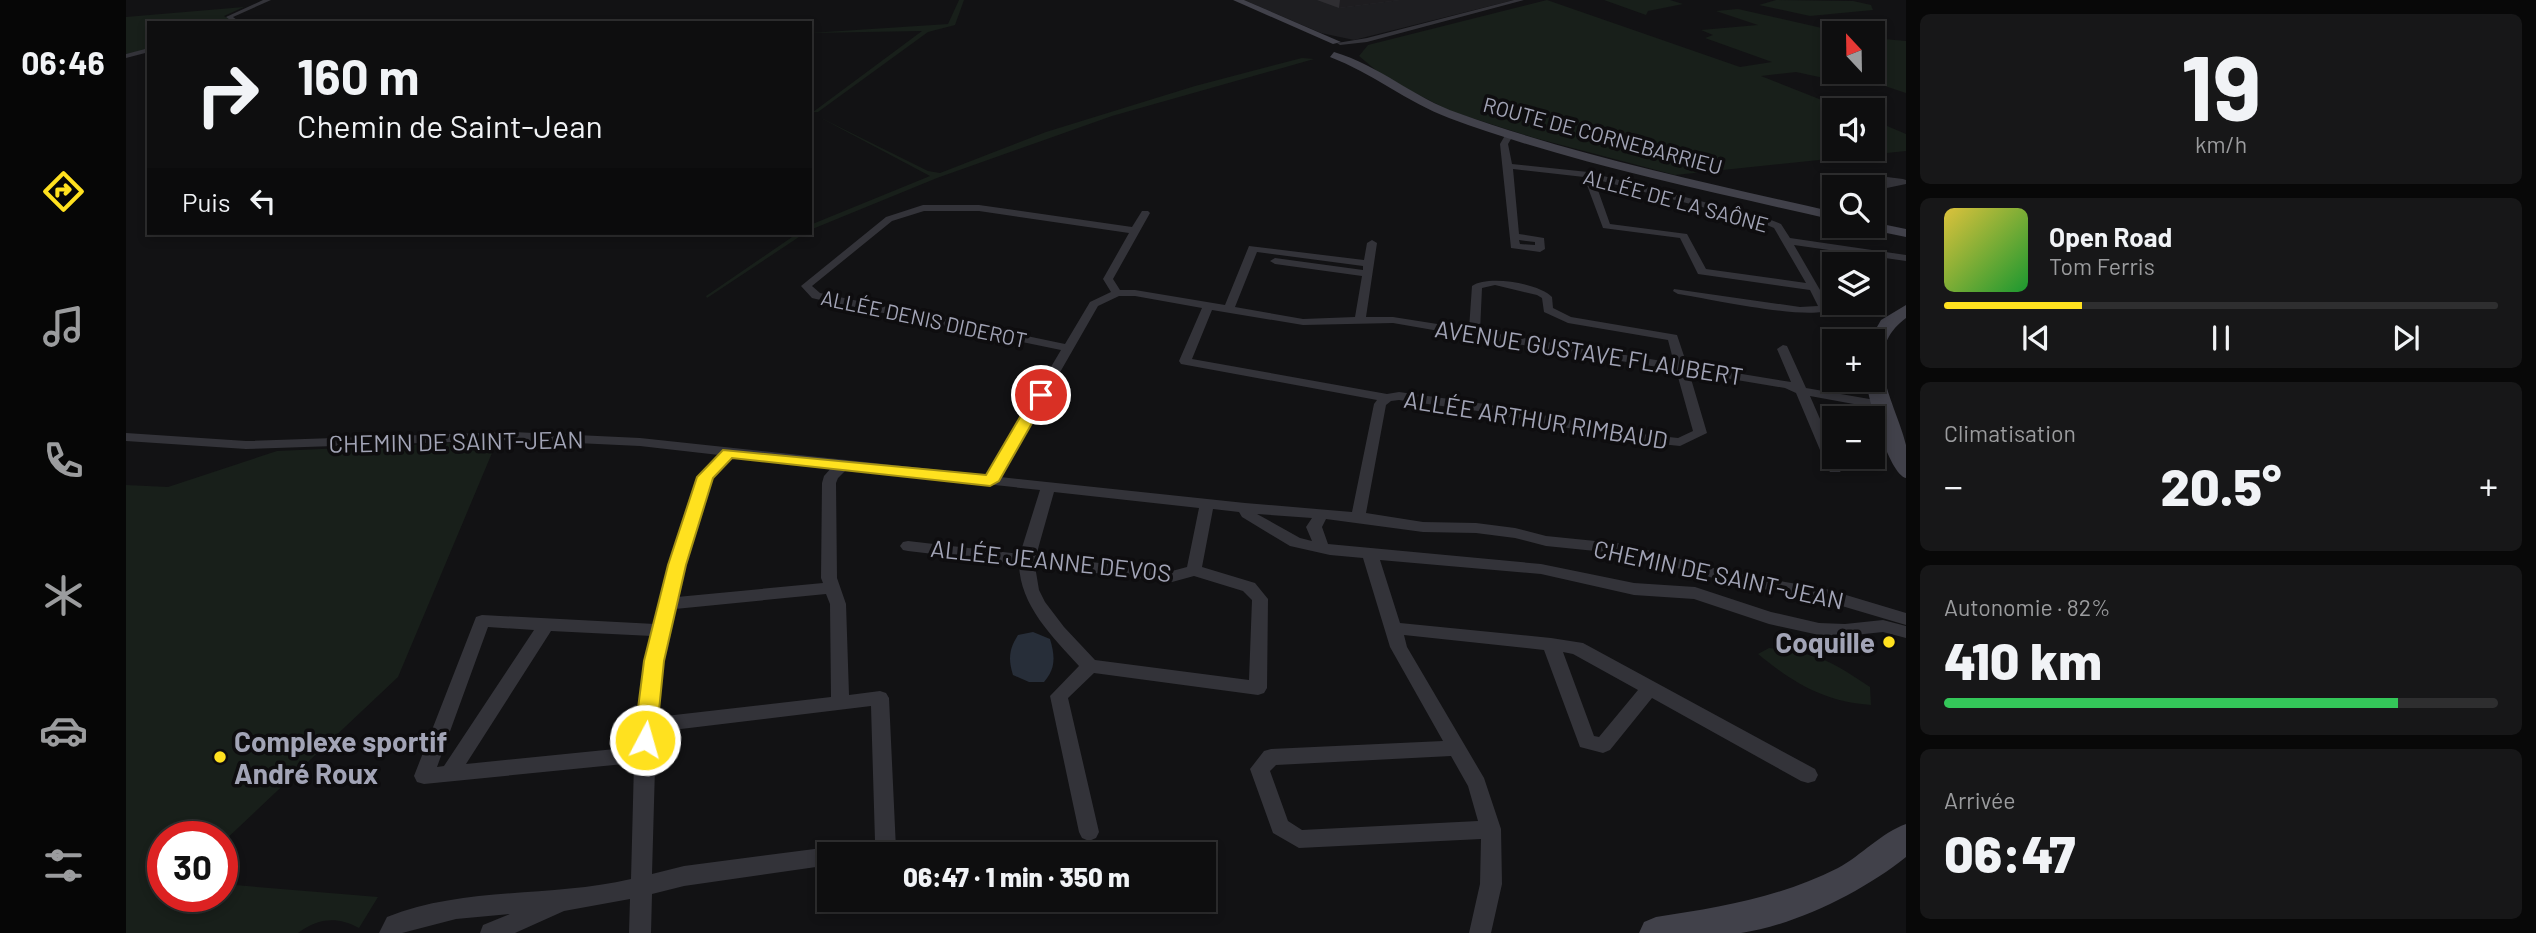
<!DOCTYPE html>
<html lang="fr">
<meta charset="utf-8">
<style>
:root{--surface:#0e0e0f;--page:#171718;--text:#f1f3f6;--muted:#9b9c9e;--line:#2e2e2f;--accent:#ffe11f}
body{margin:0;font-family:Barlow,sans-serif;background:var(--page);color:var(--text);height:100vh;display:flex;flex-direction:column;font-size:26px;white-space:nowrap}
*{box-sizing:border-box;margin:0}
p{font-size:23px;color:var(--muted)}
.icon{flex:none;width:38px;height:38px;fill:none;stroke:currentColor;stroke-width:2;stroke-linecap:round;stroke-linejoin:round}
.map{position:relative;flex:1;overflow:hidden}
.details{display:flex;flex-direction:column;gap:14px;padding:14px;background:#080808;width:630px}
.details>*{flex:none}
.top-card{position:absolute;left:21px;top:21px;width:665px;height:214px;border-radius:0px;box-shadow:0 4px 10px #0003,0 0 0 2px var(--line);background:#0e0e0f;color:var(--text);overflow:hidden}
.needle{width:46px;rotate:338deg}
.controls{position:absolute;left:1696px;top:21px;display:grid;gap:14px}
.controls a{display:grid;place-items:center;width:63px;height:63px;border-radius:0px;background:var(--surface);box-shadow:0 4px 10px #0003,0 0 0 2px var(--line);font-size:35px}
.speed{position:absolute;left:21px;top:821px;display:flex;gap:14px;font-size:35px;font-weight:700;text-align:center}
.speed>*{display:grid;place-content:center;width:91px;height:91px;border-radius:50%;background:var(--surface);box-shadow:0 4px 10px #0003,0 0 0 2px var(--line);line-height:1}
.speed .limit{border:10px solid #d22;background:#fff;color:#111}
.pin{position:absolute;display:grid;place-items:center;width:60px;height:60px;color:#fff;margin:-30px;border:4px solid #fff;border-radius:50%;box-shadow:0 2px 7px #0007}
.me{position:absolute;width:77px;margin:-38px;rotate:6deg;stroke-linejoin:round;filter:drop-shadow(0 0 5px #0008)}
.turn{display:flex;align-items:center;gap:24px;height:147px;padding:0 35px;font-size:32px}
.turn .icon{width:91px;height:91px;stroke-width:2.5}
.turn b{display:block;font-size:49px;line-height:60px}
.then{display:flex;align-items:center;height:66px;padding:0 35px;background:#0003;gap:14px;font-size:26px}
.big{font-size:52px;font-weight:800;line-height:1.1}
.details .card{flex:1;display:flex;flex-direction:column;justify-content:center;gap:10px;min-width:0;padding:0 24px;border-radius:10px;background:var(--page)}
.details .dial{align-items:center;gap:0}
.dial b{font-size:91px;line-height:1}
.song{display:flex;align-items:center;gap:21px}
.cover{width:84px;height:84px;border-radius:10px;background:linear-gradient(135deg,hsl(50 70% 55%),hsl(130 70% 35%))}
.played{height:7px;border-radius:4px;background:linear-gradient(90deg,var(--accent) 25%,var(--line) 25%)}
.keys{display:flex;justify-content:space-around;direction:ltr}
.heat{display:flex;justify-content:space-between;align-items:center;font-size:38px;direction:ltr}
.charge{height:10px;border-radius:5px;background:linear-gradient(90deg,#34c759 82%,var(--line) 0)}
.trip{position:absolute;left:691px;top:842px;width:399px;height:70px;border-radius:0px;background:var(--surface);box-shadow:0 4px 10px #0003,0 0 0 2px var(--line);font-weight:800;line-height:70px;text-align:center}
main{display:flex;flex:1;min-height:0}
.dock{display:flex;flex-direction:column;width:126px;justify-content:space-around;align-items:center;background:#060606;color:var(--muted)}
.dock .icon{width:49px;height:49px}
.dock .current{color:var(--accent)}
.dock b{font-size:32px;color:var(--text)}
.map>svg:first-child{display:block}
</style>
<main>
<nav class="dock">
<b>06:46</b>
<svg class="icon current" aria-label="directions" viewBox="0 0 24 24"><path d="M12 3l9 9-9 9-9-9zM9 14v-3h6M13 9l2 2-2 2"/></svg>
<svg class="icon" aria-label="music" viewBox="0 0 24 24"><path d="M9 18V5l10-2v13"/><circle cx="6" cy="18" r="3"/><circle cx="16" cy="16" r="3"/></svg>
<svg class="icon" aria-label="phone" viewBox="0 0 24 24"><path d="M5 4h4l2 5-3 2q2 4 5 5l2-3 5 2v4C11 20 4 13 5 4z"/></svg>
<svg class="icon" aria-label="climate" viewBox="0 0 24 24"><path d="M12 3v18M4 7l16 10M4 17L20 7"/></svg>
<svg class="icon" aria-label="car" viewBox="0 0 24 24"><path d="M5 17H2v-5l4-1 3-4h7l3 4 3 1v5h-3M9 17h6M6 11h13"/><circle cx="7" cy="17" r="2"/><circle cx="17" cy="17" r="2"/></svg>
<svg class="icon" aria-label="filters" viewBox="0 0 24 24"><path d="M4 7h16M4 17h16"/><circle cx="9" cy="7" r="2"/><circle cx="15" cy="17" r="2"/></svg>
</nav>
<div class="map">
<svg width="1780" height="933" viewBox="0 0 1780 933">
<rect width="100%" height="100%" fill="#121214"/>
<path fill="#1e1e21" d="M1118,0H1388L1228,40L1195,33Z"/>
<path fill="#181f1a" d="M833,0H838L829,25L802,32L692,112H687L796,31L684,33L822,24Z
M1421,0L1614,67L1646,62L1579,38L1587,35L1575,30L1632,25L1590,11L1612,9L1718,33H1708V72H1746L1747,38L1780,41V93L1744,81L1712,76L1693,77L1670,72L1635,76L1721,110H1708V149H1746L1747,120L1780,134V151L1549,175L1409,138L1324,111L1258,77L1233,56L1242,45Z
M1478,0H1544L1557,4L1522,11L1520,15Z
M1650,0L1727,1L1745,5L1747,10L1684,16L1633,5Z
M118,7L98,16L109,23H23V49L0,54V17Z
M1176,58L1188,59L986,116L811,178L684,230V225L804,176L693,117L802,171L814,173L920,132L1069,86Z
M672,233H679L581,298L580,296Z
M371,441L272,677L96,843V836H37V896H96V884L252,897L233,928C211,916 192,918 172,933H0V485L42,487L151,451Z
M1643,648C1693,654 1704,660 1744,687L1745,705C1699,702 1667,683 1632,654Z"/>
<path fill="#272e39" d="M907,632L924,639C929,656 930,668 918,682H903L887,675C882,659 883,649 892,635Z"/>
<g fill="none" stroke-linecap="round" stroke-linejoin="round">
<path fill="#333339" fill-rule="evenodd" d="M137,0H145L107,17L115,23H108L100,17Z
M1388,0H1398L1241,42L1214,45L1211,43L1241,38Z
M23,48V52L0,58V54Z
M1381,132L1388,134L1382,144L1386,164L1462,172L1640,218L1655,224L1664,238L1780,255V261L1668,245L1705,309C1687,322 1579,298 1552,294L1547,291L1548,289L1674,307L1692,306L1684,290L1572,274L1554,238L1477,228L1458,177L1387,169L1393,234L1418,238L1419,249L1414,252L1385,248L1374,144ZM1468,179L1634,222L1648,228L1680,283L1580,269L1561,234L1484,224ZM1393,240L1409,242V245L1394,244Z
M1745,175L1777,179L1780,180V184L1756,189L1733,180Z
M797,205H853L1006,227L1016,211H1022L1024,213L987,279L994,290H1009L1099,305L1123,246L1238,260L1241,243L1246,240L1251,243L1240,317H1267L1343,329L1346,286C1362,275 1412,283 1426,297L1427,308L1445,317L1551,335L1561,365L1665,382L1651,349L1657,345L1661,346L1680,388L1755,401L1761,405L1755,409L1684,396L1708,451V457H1711L1716,469L1714,472H1704L1702,469L1670,393L1659,388L1563,372L1581,433L1554,446L1515,442L1359,412L1273,400L1265,401L1260,405L1240,513L1297,522L1350,523L1389,528L1420,536L1499,544L1602,572L1700,589L1780,613V625L1699,601L1602,582L1499,554L1420,546L1389,538L1350,533L1297,532L1200,519L1196,527L1202,544L1415,564L1508,583L1569,587L1645,612L1693,623L1719,624L1757,620L1780,626V638L1757,632L1719,636L1693,635L1643,624L1568,599L1508,595L1415,574L1254,560L1274,623L1425,638L1457,643L1689,769L1692,775L1689,781L1682,783L1675,781L1526,698L1484,750L1477,753L1454,747L1418,650L1278,635L1281,647L1358,778L1375,829L1376,884L1365,933H1343L1354,884L1355,839L1173,848L1147,833L1124,769L1138,751L1145,749L1317,741L1264,647L1237,558L1204,555L1164,546L1116,517L1113,512L1087,509L1076,567L1129,583L1142,599L1141,688L1138,693L1132,695L968,673L942,698L973,832L970,838L963,841L956,838L953,832L924,696L953,666C927,637 894,606 893,564L782,551L777,550L774,546L777,542L782,541L894,554L914,490L721,469L712,478L710,483L711,578L720,604L723,695L754,691L760,693L763,698L770,849L768,854H704V865L558,886L526,894L525,933H503L504,899L438,911L389,933H354L357,925L384,914L330,919L276,933H253L261,917C339,886 424,898 505,879L508,763L298,784L291,782L288,776L350,617L356,615L529,624L543,565L572,477L593,455L514,446L387,440L120,449L0,441V433L120,441L387,432L514,438L861,475L935,350L690,299L686,298L675,286L760,217ZM798,211H853L1003,233L977,279L985,292L964,302L939,344L694,293L686,286L766,221ZM1131,252L1237,266V270L1149,258L1144,261L1149,264L1236,276L1229,317L1177,319L1109,307ZM1369,285L1411,295L1416,298L1418,312L1442,323L1542,340L1548,363L1354,331L1356,288ZM993,296H1009L1076,308L1053,361L1055,364L1251,400L1248,404L1226,512L1119,503L874,477L972,306ZM1086,310L1177,325L1267,323L1342,336L1344,341H1352L1354,338L1550,370L1567,431L1552,438L1515,434L1359,404L1273,392L1261,394L1066,359ZM607,456L706,467L698,476L696,483L695,578L697,583L551,597L559,565L586,478ZM928,492L1073,508L1061,567L1046,571L910,556ZM1131,514L1186,518L1180,527L1186,541L1174,538ZM909,566L1046,582L1068,576L1117,591L1126,600L1123,680L969,660L938,627L919,602L913,590ZM700,594L704,604L705,697L531,717L537,661L549,609ZM362,627L408,630L318,766L311,767ZM425,631L526,636L519,661L509,747L340,764ZM1437,652L1447,654L1512,690L1473,737L1468,736ZM745,706L749,841L720,845L712,850L704,847L558,866L526,874L530,732ZM1325,756L1342,786L1352,821L1176,830L1162,821L1144,771L1150,765Z"/>
<path fill="#41414a" fill-rule="evenodd" d="M1107,0H1118L1215,42L1207,44Z
M1208,52C1253,65 1288,98 1332,113C1454,157 1582,183 1708,212V220C1579,190 1447,164 1323,118C1281,102 1246,73 1204,57Z
M1746,222L1780,229V237L1741,229L1739,226H1746Z
M1780,305V318C1733,353 1770,402 1780,445C1780,455 1780,468 1780,478C1763,474 1742,399 1740,380H1746V341H1743L1755,320Z
M1780,824V857C1738,891 1670,925 1615,933C1583,933 1546,933 1513,933L1518,922L1530,917C1592,908 1655,897 1712,868C1736,855 1755,833 1780,824Z"/>
</g>
<path fill="#2f2e32" d="M1191,0H1274L1213,8Z"/>
<path fill="#1e1d20" d="M1214,0H1274L1213,8Z"/>
<path fill="#ffe11f" stroke="#a69214" stroke-width="2" d="M915,390L922,395L873,481L864,486L606,458L587,478L560,565L538,661L530,740L526,746L519,749L511,746L508,740L518,661L542,565L571,477L597,450L860,475L907,395Z"/>
<g fill="#ffe11f" stroke="#0e0d0f" stroke-width="2.5">
<circle cx="1763" cy="642" r="7"/>
<circle cx="94" cy="757" r="7"/>
</g>
<g text-anchor="middle" dominant-baseline="central" stroke-width="7" stroke-linejoin="round" paint-order="stroke">
<g font-size="21" fill="#a2a4b6" stroke="#0e0d0f">
<text transform="translate(1477 135) rotate(15)">ROUTE DE CORNEBARRIEU</text>
<text transform="translate(1550 200) rotate(15)">ALLÉE DE LA SAÔNE</text>
<text transform="translate(798 318) rotate(12)">ALLÉE DENIS DIDEROT</text>
</g>
<g font-size="24" fill="#a2a4b6" stroke="#0e0d0f">
<text transform="translate(1463 352) rotate(9)">AVENUE GUSTAVE FLAUBERT</text>
<text transform="translate(1410 419) rotate(9)">ALLÉE ARTHUR RIMBAUD</text>
<text transform="translate(330 441) rotate(-1)">CHEMIN DE SAINT-JEAN</text>
<text transform="translate(925 560) rotate(6)">ALLÉE JEANNE DEVOS</text>
<text transform="translate(1593 574) rotate(12)">CHEMIN DE SAINT-JEAN</text>
</g>
<g font-size="28" font-weight="bold" fill="#a2a4b6" stroke="#0e0d0f" text-anchor="end">
<text x="1749" y="642">Coquille</text>
<text x="108" y="741" text-anchor="start">Complexe sportif<tspan x="108" dy="32">André Roux</tspan></text>
</g>
</g>
</svg>
<div class="controls">
<a><svg class="needle" viewBox="-14 -14 28 28"><path d="M0-13l5 13h-10z" fill="#e53935"/><path d="M0 13l5-13h-10z" fill="#9b9c9e"/></svg></a>
<a><svg class="icon" aria-label="sound" viewBox="0 0 24 24"><path d="M4 9h4l5-4v14l-5-4H4zM17 9q2 3 0 6"/></svg></a>
<a><svg class="icon" aria-label="search" viewBox="0 0 24 24"><circle cx="10" cy="10" r="6"/><path d="M15 15l6 6"/></svg></a>
<a><svg class="icon" aria-label="layers" viewBox="0 0 24 24"><path d="M12 4l9 5-9 5-9-5zM3 14l9 5 9-5"/></svg></a>
<a>+</a>
<a>−</a>
</div>
<div class="speed"><div class="limit">30</div></div>
<div class="pin" style="left:915px;top:395px;background:#d93025"><svg class="icon" aria-label="arrive" viewBox="0 0 24 24"><path d="M6 21V4h12l-3 4 3 4H6"/></svg></div>
<svg class="me" style="left:519px;top:740px" viewBox="-20 -20 40 40"><circle r="17" fill="#ffe11f" stroke="#fff" stroke-width="3"/><path d="M0-11L8 9 0 5-8 9z" fill="#fff"/></svg>
<div class="trip">06:47 · 1 min · 350 m</div>
<div class="top-card">
<div class="turn"><svg class="icon" aria-label="right" viewBox="0 0 24 24"><path d="M7 20v-9h11M14 6l5 5-5 5"/></svg><div><b>160 m</b>Chemin de Saint-Jean</div></div>
<div class="then">Puis<svg class="icon" aria-label="left" viewBox="0 0 24 24"><path d="M17 20v-9H6M10 6l-5 5 5 5"/></svg></div>
</div>
</div>
<section class="details">
<div class="card dial"><b>19</b><p>km/h</p></div>
<div class="card">
<div class="song"><i class="cover"></i><div><b>Open Road</b><p>Tom Ferris</p></div></div>
<div class="played"></div>
<div class="keys"><svg class="icon" aria-label="previous" viewBox="0 0 24 24"><path d="M18 5L8 12l10 7zM5 5v14"/></svg><svg class="icon" aria-label="pause" viewBox="0 0 24 24"><path d="M8 5v14M16 5v14"/></svg><svg class="icon" aria-label="next" viewBox="0 0 24 24"><path d="M6 5l10 7-10 7zM19 5v14"/></svg></div>
</div>
<div class="card"><p>Climatisation</p>
<div class="heat"><a>−</a><b class="big">20.5°</b><a>+</a></div>
</div>
<div class="card"><p>Autonomie · 82%</p><b class="big">410 km</b><div class="charge"></div></div>
<div class="card"><p>Arrivée</p><b class="big">06:47</b></div>
</section>
</main>
